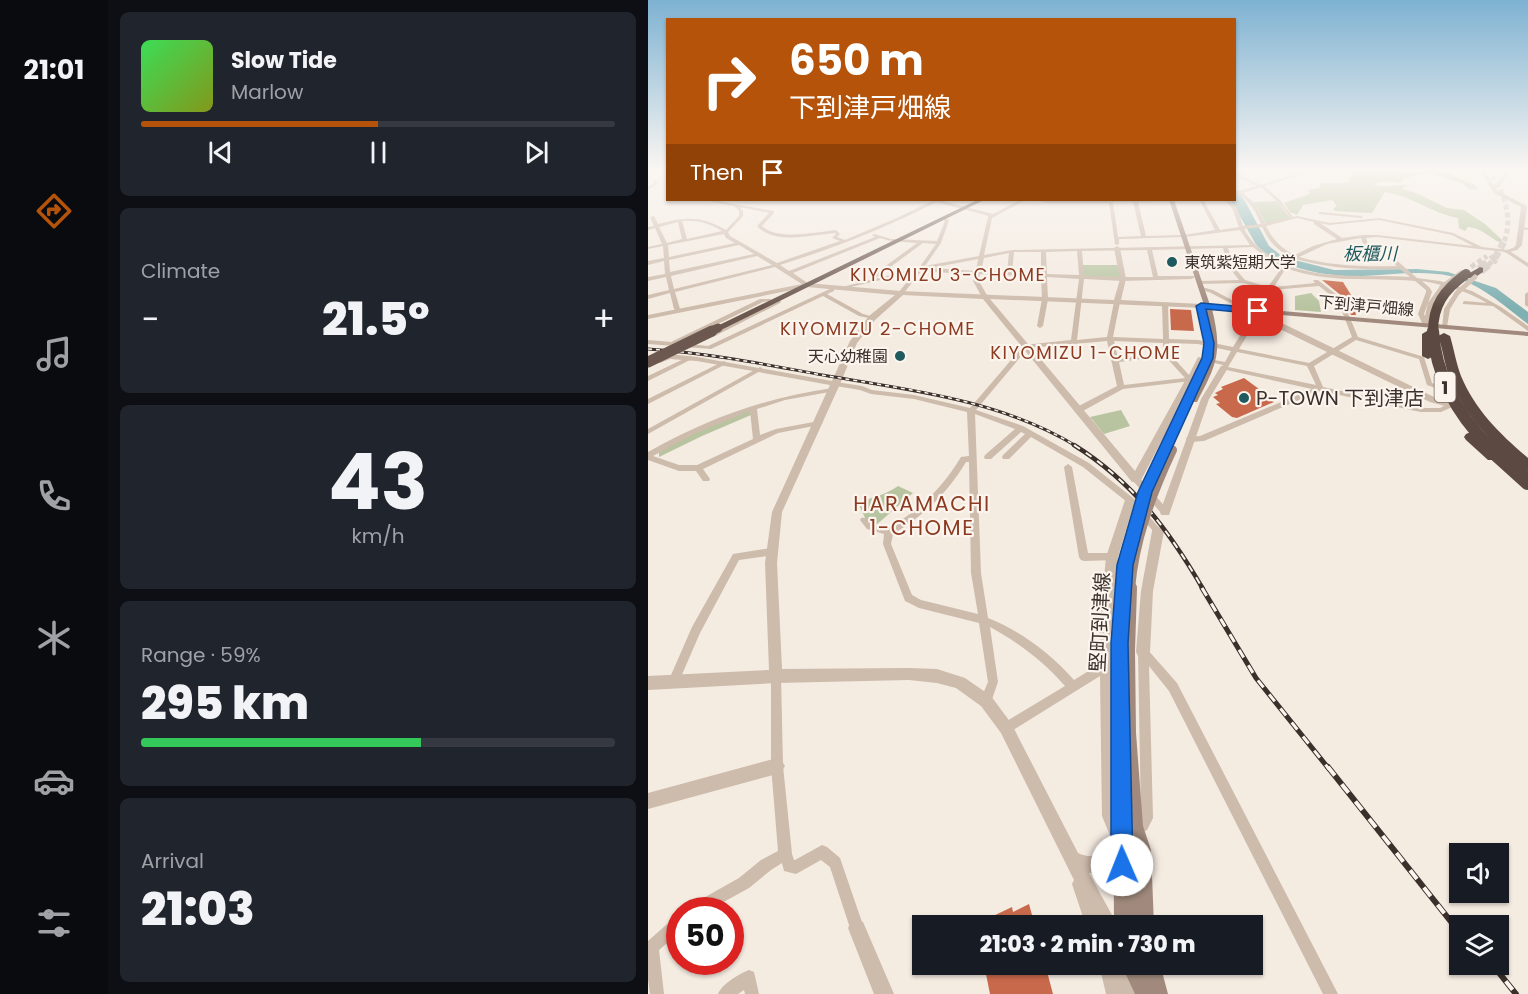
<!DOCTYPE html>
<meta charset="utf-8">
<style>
:root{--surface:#171b24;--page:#20242c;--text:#f1f3f6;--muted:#9ea1a6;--line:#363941;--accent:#b45309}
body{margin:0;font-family:Poppins,"Noto Sans JP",sans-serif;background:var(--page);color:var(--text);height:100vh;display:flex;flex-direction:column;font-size:22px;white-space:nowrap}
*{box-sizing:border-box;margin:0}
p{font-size:20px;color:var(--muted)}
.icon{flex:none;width:33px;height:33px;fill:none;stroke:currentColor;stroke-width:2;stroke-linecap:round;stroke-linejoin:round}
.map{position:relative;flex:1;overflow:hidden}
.details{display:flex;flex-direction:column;gap:12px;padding:12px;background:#0d0f14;width:540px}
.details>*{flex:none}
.banner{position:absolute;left:18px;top:18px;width:570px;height:183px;border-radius:0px;box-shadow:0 2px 4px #0004;background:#b45309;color:#fff;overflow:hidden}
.controls{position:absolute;left:801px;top:843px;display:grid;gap:12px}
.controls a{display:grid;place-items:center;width:60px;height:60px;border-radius:0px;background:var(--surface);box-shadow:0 2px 4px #0004;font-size:30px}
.speed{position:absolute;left:18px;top:897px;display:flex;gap:12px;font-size:30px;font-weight:700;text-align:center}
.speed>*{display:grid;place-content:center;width:78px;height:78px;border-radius:50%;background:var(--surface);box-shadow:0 2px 4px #0004;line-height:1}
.speed .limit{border:9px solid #d22;background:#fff;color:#111}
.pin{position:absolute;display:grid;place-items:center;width:51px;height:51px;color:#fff;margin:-26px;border-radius:12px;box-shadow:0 3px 9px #0006}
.me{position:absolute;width:66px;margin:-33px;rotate:359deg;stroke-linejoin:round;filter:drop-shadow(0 0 4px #0008)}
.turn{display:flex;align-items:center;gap:21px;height:126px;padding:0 24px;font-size:27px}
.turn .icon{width:78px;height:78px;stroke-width:2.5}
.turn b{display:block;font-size:42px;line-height:51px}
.then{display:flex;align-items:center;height:57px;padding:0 24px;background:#0003;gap:12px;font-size:22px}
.big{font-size:45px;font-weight:800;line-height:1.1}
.details .widget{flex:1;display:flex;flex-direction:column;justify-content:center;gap:9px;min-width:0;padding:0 21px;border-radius:9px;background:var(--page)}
.details .dial{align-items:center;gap:0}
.dial b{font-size:78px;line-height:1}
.song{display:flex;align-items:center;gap:18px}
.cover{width:72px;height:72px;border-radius:9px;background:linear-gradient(135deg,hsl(130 70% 55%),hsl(70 70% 35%))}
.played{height:6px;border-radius:3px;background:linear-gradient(90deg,var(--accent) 50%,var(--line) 50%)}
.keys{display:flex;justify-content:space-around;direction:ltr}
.heat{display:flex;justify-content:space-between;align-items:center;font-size:33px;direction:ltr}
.charge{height:9px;border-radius:4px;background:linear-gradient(90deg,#34c759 59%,var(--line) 0)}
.trip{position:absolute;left:264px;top:915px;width:351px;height:60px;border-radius:0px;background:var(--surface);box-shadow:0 2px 4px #0004;font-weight:800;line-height:60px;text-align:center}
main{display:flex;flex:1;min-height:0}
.menu{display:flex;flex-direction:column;width:108px;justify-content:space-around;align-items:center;background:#090b0e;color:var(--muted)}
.menu .icon{width:42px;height:42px}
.menu .selected{color:var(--accent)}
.menu b{font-size:27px;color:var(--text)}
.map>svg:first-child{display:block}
</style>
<main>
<nav class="menu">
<b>21:01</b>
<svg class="icon selected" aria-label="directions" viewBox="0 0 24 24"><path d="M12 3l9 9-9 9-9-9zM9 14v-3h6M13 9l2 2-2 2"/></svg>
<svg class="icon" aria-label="music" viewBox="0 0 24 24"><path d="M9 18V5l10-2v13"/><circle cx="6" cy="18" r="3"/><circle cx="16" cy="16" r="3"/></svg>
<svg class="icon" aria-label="phone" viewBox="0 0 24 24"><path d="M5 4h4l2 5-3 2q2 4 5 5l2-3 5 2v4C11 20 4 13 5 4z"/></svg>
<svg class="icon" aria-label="climate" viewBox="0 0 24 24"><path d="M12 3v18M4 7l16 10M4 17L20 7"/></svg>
<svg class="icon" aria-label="car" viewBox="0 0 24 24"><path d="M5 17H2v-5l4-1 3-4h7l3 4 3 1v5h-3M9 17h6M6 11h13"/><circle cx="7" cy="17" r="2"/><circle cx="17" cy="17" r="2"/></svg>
<svg class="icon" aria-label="filters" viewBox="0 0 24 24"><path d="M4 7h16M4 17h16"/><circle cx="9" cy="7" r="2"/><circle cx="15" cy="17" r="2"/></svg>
</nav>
<section class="details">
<div class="widget">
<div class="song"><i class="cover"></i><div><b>Slow Tide</b><p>Marlow</p></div></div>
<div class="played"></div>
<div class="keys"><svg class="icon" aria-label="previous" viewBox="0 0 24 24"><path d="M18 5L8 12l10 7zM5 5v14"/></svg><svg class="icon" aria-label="pause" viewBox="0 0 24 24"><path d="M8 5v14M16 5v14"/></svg><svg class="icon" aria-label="next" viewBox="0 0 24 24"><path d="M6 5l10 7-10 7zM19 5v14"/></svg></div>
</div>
<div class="widget"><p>Climate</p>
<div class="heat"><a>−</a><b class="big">21.5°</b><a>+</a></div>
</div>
<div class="widget dial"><b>43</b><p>km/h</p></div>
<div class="widget"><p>Range · 59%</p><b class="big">295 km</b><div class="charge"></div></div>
<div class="widget"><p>Arrival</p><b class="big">21:03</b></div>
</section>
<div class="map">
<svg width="880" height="994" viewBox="0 0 880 994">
<rect width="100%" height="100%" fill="#f4ebe1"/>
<path fill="#b8c4a0" d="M718,169L753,170L759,174L775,171L773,169H790L827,185L830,190L821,189L814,183L780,173L754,179L753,183L736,181L725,184C737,190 746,183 759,185L754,189L768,193L799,208L816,210L837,224L854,240L853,243C840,237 834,228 820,227L817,231L811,228L810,218C783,213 764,196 737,192L724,213L687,211L685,209L689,206L684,200L655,205L649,215L642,212L636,203L659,195L662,193L660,190L672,188V183H699L707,171Z
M629,201L642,218L618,224L606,202Z
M432,265H471L473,279L432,277Z
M663,293L671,301L673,312L647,310V296Z
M102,410L103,415L54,436L11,457V451L32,439Z
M473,410L482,426L456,434L442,417Z
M250,486L265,493L227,526L220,524L210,503C225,497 238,495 250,486Z"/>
<path fill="#7fb0b2" d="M587,193L594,197L598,203L621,246L635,257L686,270L769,269L800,272L848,288L880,312V324C855,305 833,284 802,276C773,270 743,275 714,276C689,277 660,273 637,263C626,258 614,253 607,243L583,200H586Z"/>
<path fill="#c8694b" d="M674,280L695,282L703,295L708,315H703L695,297Z
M522,309L543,310L546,331L523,330Z
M596,378L626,400L624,401L626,402L589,418L584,417L568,404L572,403L565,397L570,395L567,393L575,389L573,387Z
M381,904L387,926H345L343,917L364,907L365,912Z
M336,964H397L405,994H342Z"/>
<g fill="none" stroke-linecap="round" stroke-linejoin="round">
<path stroke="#cfc6bd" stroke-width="5" stroke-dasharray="5 3" stroke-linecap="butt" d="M823,267L839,256
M835,271L847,258"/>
<path stroke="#cfc6bd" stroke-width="5" stroke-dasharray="5 3" stroke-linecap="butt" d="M840,169C855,190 866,216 856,242"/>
<path stroke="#cfc6bd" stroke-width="7" stroke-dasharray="7 4" stroke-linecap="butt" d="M847,258L857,240"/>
<path stroke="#cfc6bd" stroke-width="10" stroke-dasharray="10 5" stroke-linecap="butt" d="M832,270L847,258"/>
<path fill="#cdbbac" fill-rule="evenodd" d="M603,169H609L592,175L613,185L655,172L641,169L659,171L660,169L673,171L672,173L662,172L616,186L632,200L645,217L649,216L681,223L731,218L805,233L834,247L860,250L880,263V267L857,252L729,237L718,238L720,244L746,258L769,278L792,281L824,291L853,307L880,326V331L845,306L815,304V302L817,301L839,303C819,291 797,285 774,281L782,288L784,292L776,314L777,316L780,303L792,286L797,287L786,303L781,325L778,327L775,325L770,314L778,292V290L767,281C723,277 680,284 638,268L626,287L667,283L665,281L666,280H670L694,299L710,337L776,357L784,383L796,388L793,390L779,385L771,359L708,340L666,366L675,387L773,408H792L802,403L806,405L804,407L793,412H773L672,391L556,441L542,442L538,439L539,437L552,436L664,389L574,369L573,368L575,365L554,360L543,381L475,389L433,412H427L426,410L427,408L469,386L459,341L380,348L328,410L375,426L441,463L485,498L514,531L513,533H507L479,502L435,467L383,437L361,459H355L354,457L355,455L377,434L373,432L343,459H337L336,457L337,455L367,429L327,414L333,573L340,618C373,631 403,654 426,680L452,664V632L453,629L457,627L461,629L462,632L466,816L476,838L475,843L470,844L465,843L454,816L452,676L362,732L358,734L354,732L352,728L354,724L417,686C396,662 370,642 342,627L350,682L342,705L338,706L334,705L332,701L340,682L331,623L271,608L257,601L235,544L236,534L219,529L212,520L213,518C221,517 221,522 227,525C231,527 236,527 240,528C271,511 295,487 313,457L321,456L319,412L266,399L223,394L212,390L188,386L185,384L188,382L214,386L224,390L266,395L322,408L376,345L423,340L431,279L399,277L400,299L395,326L392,328L389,326L394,299L393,277L332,274L331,281L340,297L337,299L334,297L325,281L327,274L282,272L280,271V269L274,270L255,294L253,295L250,293L267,272L194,289V287L271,268L288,244L275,243L226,279L224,278V276L269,243L243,241L232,238L145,273L161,284V286H157L127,267L27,292L32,309L29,311L26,309L22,293L0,299V295L21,290L18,277L0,281V277L17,274L16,261L0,265V261L16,258L15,246L0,249V247L14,244L7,228L0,230V227L6,226L2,217L6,216L10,224C36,217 53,215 78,230L91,216V211L86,206L56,200H62L126,211V213L114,226C129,241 168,232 188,230L192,234L189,237L197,240L249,218L284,201L282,200H291L345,214L372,200H376L375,201L344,218L336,255L364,250L602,245L592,230L536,237L471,239V244L469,245L467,244L461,203H399L385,200H564L562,201H556L572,230L591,227L584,208L577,200H581L589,208L595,226L613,224C607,209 600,199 586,192V189L591,191L609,186L589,177H586V173L589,174ZM613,187L630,202L642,217L617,223L607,204L595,193ZM552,201L567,230L536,235L498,236L490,202ZM288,202L341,216L340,217L331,256L277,266L293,243L301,220L295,217L293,218L297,221L289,241L243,239L226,234L224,235L227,237L141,271L132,265C186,248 238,228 288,202ZM465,202H485L493,236L470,237ZM92,207L121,213L109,226C126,245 164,235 187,233L188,234L184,238L192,241L129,263L82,236L80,232L95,216V211ZM649,218L666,222V224L689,239L665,246L647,255C633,248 625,240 618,226ZM731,220L804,235L825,246L729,235H715L694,238L672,223L681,225ZM34,221C49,220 61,223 74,231L39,239ZM30,222L34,239L19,243L11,227ZM614,227C621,242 629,250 644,258L637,264C620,256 605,246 596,229ZM76,234L78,238L87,243L21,257L20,245ZM713,238L716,246L742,260L749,266C716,267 683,266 651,257L679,244ZM91,245L106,254L22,272L21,260ZM605,247L616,256L634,267L620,287L597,280L585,266L580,248ZM575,248L580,266L591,280L551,281L549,282V284L595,283L619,290L607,312L585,347L550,340L521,339L520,304L517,302L514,304L515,339L465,337L472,302L469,300L466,302L459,337L429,340L436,279L475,281L544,279L547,277L546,276H510L504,250ZM499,250L505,277H475L436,276L434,251ZM429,251L431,275L399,274L398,252ZM366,252H393V274L364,272ZM361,253L359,272L333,271L336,258ZM109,256L124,265L26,289L23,276ZM330,259L328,271L283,268ZM648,259C682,269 717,270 752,269L762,277C721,274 681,280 641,266ZM671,286L690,301L704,337L661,363L591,349L613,312L624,290ZM466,341L515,343V353L470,359ZM521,343L550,344L583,351L577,362L550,357L541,375L521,353ZM589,352L659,366L668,385L580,367ZM517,356L537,378L476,385L471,362ZM318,462H321L323,573L330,614L273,600L264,595L243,544L245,534C276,516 300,492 318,462Z
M859,169H863L851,187H844V185H849Z
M871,169L880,171V173L872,170Z
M5,180H7L10,183L0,190V187L6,183Z
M673,212L713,216L715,217L713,218L671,214V212Z
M874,227L880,228V230L872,229V228Z
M554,287L565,290L603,310L598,311L561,292L552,290V288Z
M184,288L186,289V291L179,294L215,314L226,317V319L211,316L175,296L63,349L0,344V340L23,342L112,299H123V301L115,302L31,343L60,346Z
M807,292L812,293L802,309L799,327L794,328L796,309Z
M880,292V307L877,305V294Z
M127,299H131L133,302L132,303L67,336L65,337L62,335L127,301Z
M42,356L44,357V359L0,381V376Z
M76,361L79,363L78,364L0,404V399Z
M112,367L114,368V370L0,434V429Z
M185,388L187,389V391L137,400L109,409L112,435L128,429L171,421L175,423L171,425L130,433L55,469L62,479L61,481H55L48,471H31L0,460V452C61,418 116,398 185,388ZM102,411L105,439L49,465H31L5,456L46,434Z
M420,464L424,467L440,553H464L467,554L469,557L467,560L436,561L433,560L431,557L416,467Z
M488,476L491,477L520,510L521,512L520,514H514L485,481L484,479Z
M123,548L126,549L127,552L126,555L91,560L52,633L29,686L25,687L21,686L20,682L44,627L85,554Z
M495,647L499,649L529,683L690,994H675L521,691L501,666L505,818L499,830C494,833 488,833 483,830L481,826L483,822L491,820L493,817L490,652L491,649Z
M128,671L132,672L133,676L135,766L144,854L146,860H147L174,845L179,847L192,858L216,928L214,933L209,935L204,933L202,928L182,867L173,860L148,874L136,871L134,863L123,870L101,888L61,910H41L43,905L91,878L113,860L130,851L123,766V676L124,672Z
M32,915V932L11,950L16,994H2L0,979V941L27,917Z
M101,970L106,972L111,994H97L96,990L90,994H70C74,984 91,974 101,970Z"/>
<path fill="#cdbbac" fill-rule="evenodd" d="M831,169H835L850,191L879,206L874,245L869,250L858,253L855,251L865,248L868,245L873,207L846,193Z
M469,246L472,248L478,279L473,300L553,304L557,306L556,308L342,299L487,471L538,379L539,377H545L546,379L492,482H484L335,299L255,295L227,320L209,343L192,384L134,512L129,563L134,669L261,668L289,669L317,678L343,696L363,723L430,853C452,863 456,846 474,839L480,841L482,847C476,862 457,872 441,873L470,926H438L424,884L426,880L353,733L333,706L308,688L289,683L261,680L128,683L0,690V676L121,670L117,563L124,512L182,385L49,361L22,359L12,363L8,361L21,354L49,357L184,381L202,341L221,316L247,295L159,287L0,319V315L159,283L253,291L466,300L472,279L466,248Z
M597,308H603L788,398L818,406L819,408L815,411L782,402L597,312Z
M573,366H576L580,368L561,399L522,512L521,515H513L512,512L553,399Z
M482,496L487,500L470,557L463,632L462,636L457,638L452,636L451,632L458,557L477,500Z
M510,527L514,528L516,531L505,591L502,652L500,656L495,658L490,656L488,652L493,591L504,531L506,528Z
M129,758L134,761L137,766L134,771L129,774L0,809V793Z
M209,919L215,922L246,994H226L200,928L203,922Z
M451,964H481L496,994H458Z"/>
<path fill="#a18a7d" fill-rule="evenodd" d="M521,200H526L562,305L880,332V336L564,309C574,350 570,363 550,400L549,402H543L542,400C562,363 566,350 556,308L549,306L555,304V302Z
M472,726L476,728L481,726L486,728L488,733L495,826L503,850L506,926H466L465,733L467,728Z
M473,964H492L495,970L494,964H512L520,994H487Z"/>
<path fill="#6c584f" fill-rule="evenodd" d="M329,200H336L73,330L65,328Z"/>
<path fill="#5c4a42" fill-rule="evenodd" d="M832,267L835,268V272L826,278H820V274Z
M779,331L784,334L786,356L780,359L774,356V334Z
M796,333L802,336C806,349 808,363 813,376C827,410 853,435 880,458V471L875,470C845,443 815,415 801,376C796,363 795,349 790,336Z
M823,432L828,434L850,454L852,457L850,460H840L818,440L816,437L818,434Z"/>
<g stroke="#3b302b" stroke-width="3">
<path id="rail-far3" d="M0,349C61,353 120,365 180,376C263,390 355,401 428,446"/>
</g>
<g stroke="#3b302b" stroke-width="4.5">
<path id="rail-far2" d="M426,445C485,482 520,529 555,589"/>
</g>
<g stroke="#3b302b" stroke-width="5">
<path id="rail-far1" d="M554,588L608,678L681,769"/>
</g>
<g stroke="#3b302b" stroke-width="6">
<path id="rail" d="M680,767L812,933
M844,964L868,994"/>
</g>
<use href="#rail-far3" stroke="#fbf5ee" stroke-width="1.5" stroke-dasharray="4" stroke-linecap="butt"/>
<use href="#rail-far2" stroke="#fbf5ee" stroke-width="2" stroke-dasharray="7" stroke-linecap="butt"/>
<use href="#rail-far1" stroke="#fbf5ee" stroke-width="3" stroke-dasharray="9" stroke-linecap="butt"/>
<use href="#rail" stroke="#fbf5ee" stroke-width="4" stroke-dasharray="11" stroke-linecap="butt"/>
<path stroke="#cdbbac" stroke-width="5" d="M794,287L813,273
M809,293L827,277"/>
<path stroke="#a18a7d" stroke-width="8" d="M518,446L541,398"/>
<path stroke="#a18a7d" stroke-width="10" d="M474,589C478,538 497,491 519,445
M482,589C486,540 503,495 524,450"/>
<path stroke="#a18a7d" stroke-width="14" d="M472,733L471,648L474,588
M481,733L480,650L482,588"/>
<path stroke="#6c584f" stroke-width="9" d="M61,332L70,328"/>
<path stroke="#6c584f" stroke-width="11" d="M0,362L64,331"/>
<path stroke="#5c4a42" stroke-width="10" d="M785,332C785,305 796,290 818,274"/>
<path stroke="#5c4a42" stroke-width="12" d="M785,331C788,377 809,414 841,446"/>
<path stroke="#5c4a42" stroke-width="16" d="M839,445L880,482"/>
</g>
<linearGradient id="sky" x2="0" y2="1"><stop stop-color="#7eb2d2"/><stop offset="0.55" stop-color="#faf6f2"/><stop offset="1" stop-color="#faf6f2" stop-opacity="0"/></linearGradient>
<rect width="880" height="308" fill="url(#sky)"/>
<path fill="#1a73e8" stroke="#114b97" stroke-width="1.5" d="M553,303L610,308L615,311L610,314L558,309L566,343L565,358L504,492L485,565L480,643L485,865L482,872L474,876L466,872L463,865V643L469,565L490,492L554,358L556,343L548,306Z"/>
<g fill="#1f5a5e" stroke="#fbf5ee" stroke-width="2">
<circle cx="524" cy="262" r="6"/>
<circle cx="252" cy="356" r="6"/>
<circle cx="596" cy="398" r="6"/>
</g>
<g text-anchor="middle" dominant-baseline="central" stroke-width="4.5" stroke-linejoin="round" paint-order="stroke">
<g font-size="16" fill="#3b302b" stroke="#fbf5ee" text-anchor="start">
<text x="536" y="262">東筑紫短期大学</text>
<text x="240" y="356" text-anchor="end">天心幼稚園</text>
</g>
<g font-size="16" fill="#3b302b" stroke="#fbf5ee">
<text transform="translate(718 306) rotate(5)">下到津戸畑線</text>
</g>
<g font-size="18" font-style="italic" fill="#1f5a5e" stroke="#fbf5ee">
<text x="722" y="253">板櫃川</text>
</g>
<g font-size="18" letter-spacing="1.5" fill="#8c3b22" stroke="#fbf5ee">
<text x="300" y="274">KIYOMIZU 3-CHOME</text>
<text x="230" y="328">KIYOMIZU 2-CHOME</text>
<text x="438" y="352">KIYOMIZU 1-CHOME</text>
</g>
<rect fill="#fbf5ee" stroke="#756b66" stroke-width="1.5" x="786.5" y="372" width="21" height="30" rx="4.5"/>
<g font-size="18" font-weight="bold" fill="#3b302b">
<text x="797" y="387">1</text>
</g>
<g font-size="20" fill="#3b302b" stroke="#fbf5ee" text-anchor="start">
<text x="608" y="398">P-TOWN 下到津店</text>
</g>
<g font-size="20" fill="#3b302b" stroke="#fbf5ee">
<text transform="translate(452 622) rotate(-87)">堅町到津線</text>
</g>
<g font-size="21" letter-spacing="1.5" fill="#8c3b22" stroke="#fbf5ee">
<text x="274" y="503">HARAMACHI<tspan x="274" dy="24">1-CHOME</tspan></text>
</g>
</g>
</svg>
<div class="controls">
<a><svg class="icon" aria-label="sound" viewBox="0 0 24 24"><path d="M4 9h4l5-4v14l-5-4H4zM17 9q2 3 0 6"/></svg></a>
<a><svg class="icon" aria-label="layers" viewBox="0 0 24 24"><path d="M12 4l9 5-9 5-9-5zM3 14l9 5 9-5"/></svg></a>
</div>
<div class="speed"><div class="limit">50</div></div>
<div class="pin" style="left:610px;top:311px;background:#d93025"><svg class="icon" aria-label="arrive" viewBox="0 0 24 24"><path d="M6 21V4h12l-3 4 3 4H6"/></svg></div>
<svg class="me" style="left:474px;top:865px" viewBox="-20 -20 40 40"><circle r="19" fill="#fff"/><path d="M0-13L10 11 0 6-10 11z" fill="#1a73e8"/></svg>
<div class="trip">21:03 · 2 min · 730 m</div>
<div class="banner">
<div class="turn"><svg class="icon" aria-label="right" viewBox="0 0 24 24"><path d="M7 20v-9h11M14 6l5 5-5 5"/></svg><div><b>650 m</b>下到津戸畑線</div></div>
<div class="then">Then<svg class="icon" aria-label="arrive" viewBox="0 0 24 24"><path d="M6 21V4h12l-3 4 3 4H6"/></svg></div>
</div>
</div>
</main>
